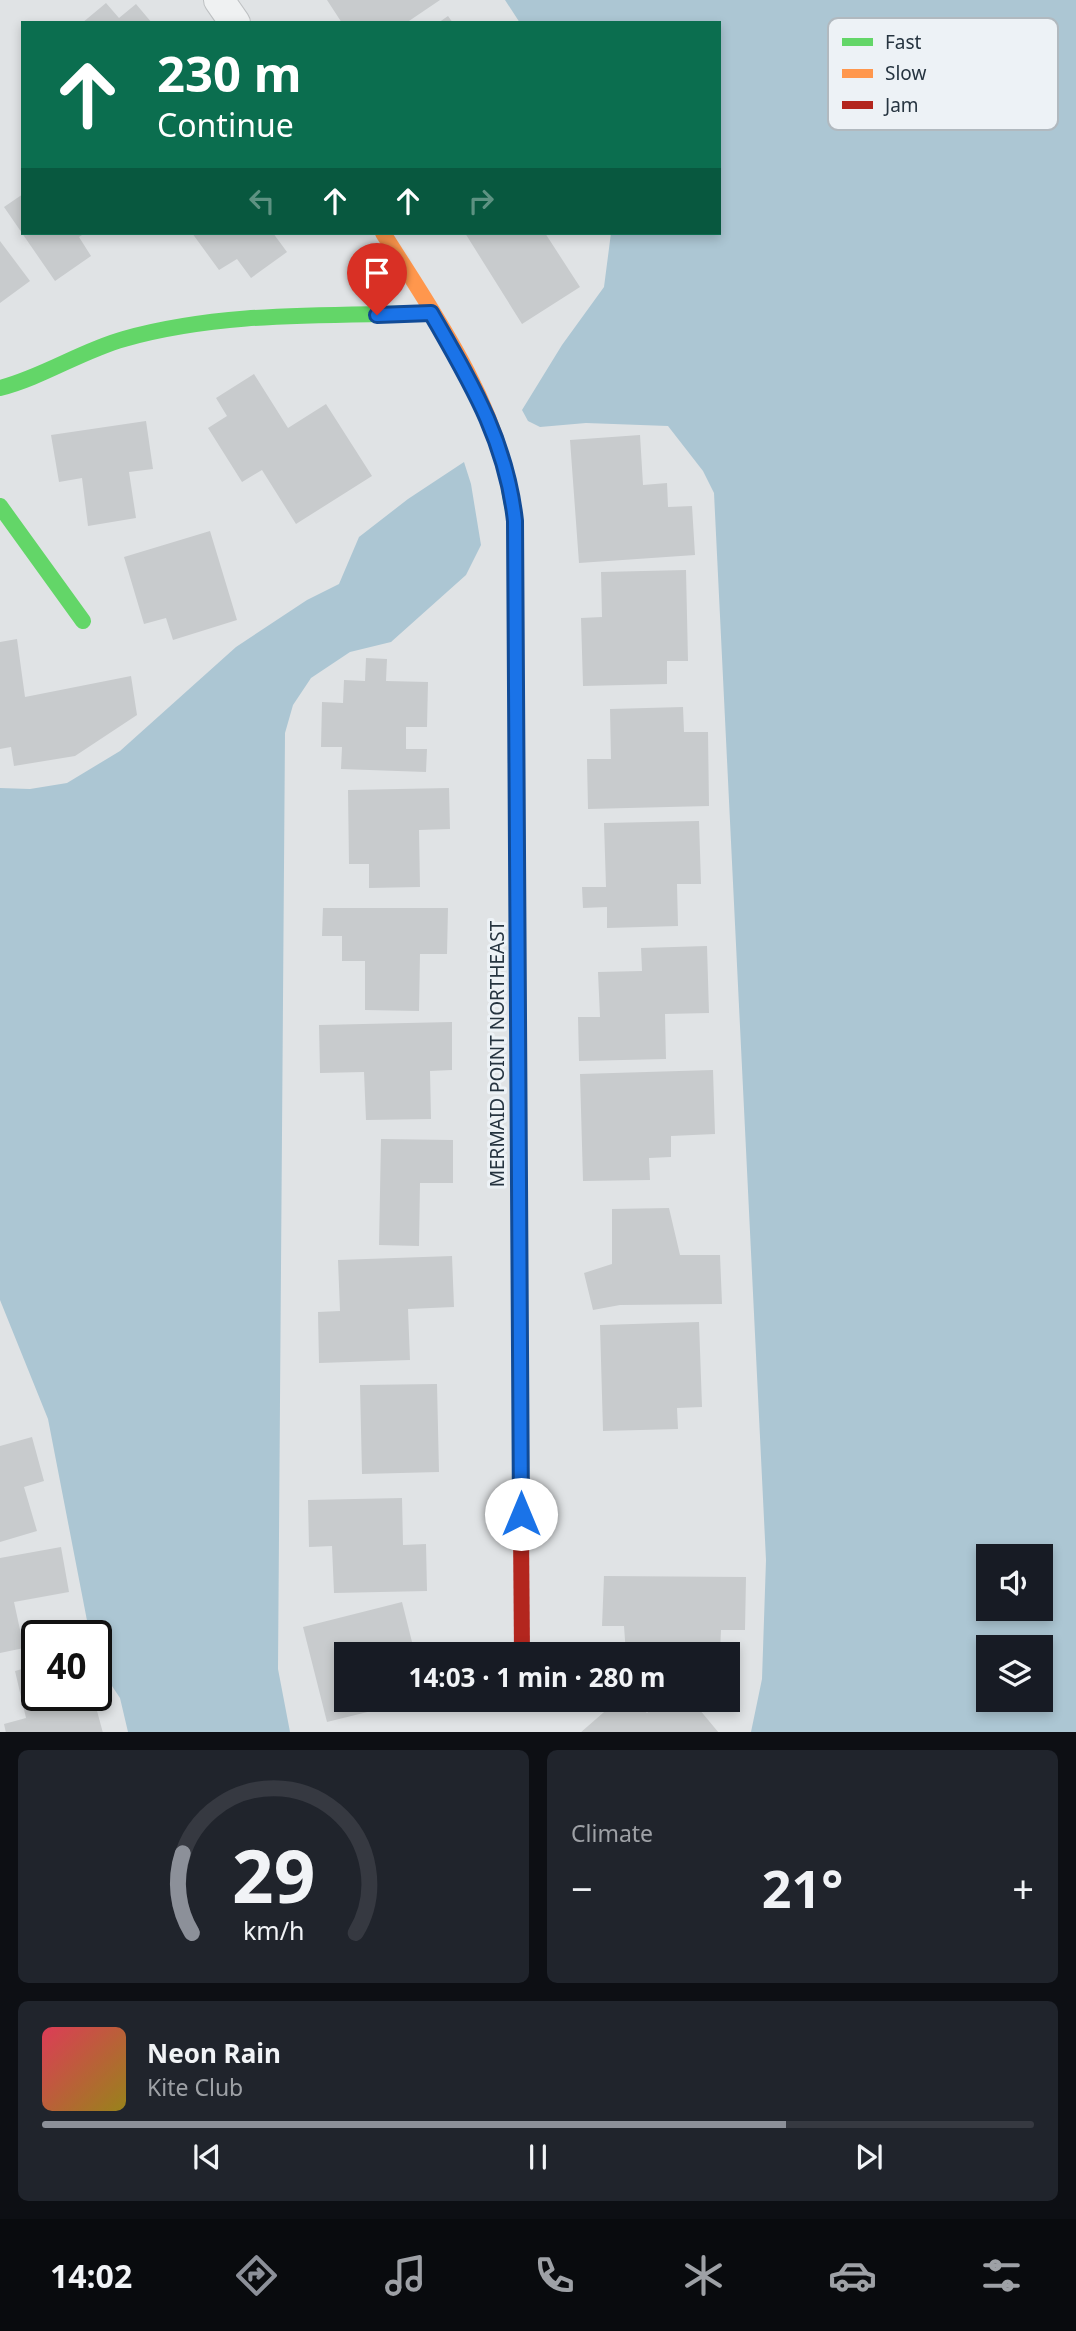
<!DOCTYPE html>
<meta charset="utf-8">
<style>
:root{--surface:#171b24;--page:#20242c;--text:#f1f3f6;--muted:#9ea1a6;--line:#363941;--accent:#8c9099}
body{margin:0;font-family:"Noto Sans",sans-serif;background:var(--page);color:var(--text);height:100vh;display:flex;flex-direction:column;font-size:26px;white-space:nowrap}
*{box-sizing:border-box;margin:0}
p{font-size:23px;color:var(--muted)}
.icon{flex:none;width:38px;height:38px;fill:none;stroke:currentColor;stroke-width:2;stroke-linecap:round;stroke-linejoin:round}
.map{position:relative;height:1732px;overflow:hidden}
.sheet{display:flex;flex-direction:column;gap:18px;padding:18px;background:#0d0f14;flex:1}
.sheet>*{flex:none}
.banner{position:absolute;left:21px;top:21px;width:700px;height:214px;border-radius:0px;box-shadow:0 4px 10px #0003;background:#0b6e4f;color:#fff;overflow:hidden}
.controls{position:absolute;left:976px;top:1544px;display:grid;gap:14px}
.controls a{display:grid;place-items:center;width:77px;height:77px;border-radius:0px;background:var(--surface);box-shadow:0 4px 10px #0003;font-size:35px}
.speed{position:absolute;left:21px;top:1620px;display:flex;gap:14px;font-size:35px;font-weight:700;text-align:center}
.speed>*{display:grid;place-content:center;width:91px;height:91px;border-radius:50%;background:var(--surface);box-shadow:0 4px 10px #0003;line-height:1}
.speed .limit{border:4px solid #111;border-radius:10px;background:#fff;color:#111}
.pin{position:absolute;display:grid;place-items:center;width:60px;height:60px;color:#fff;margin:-72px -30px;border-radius:50% 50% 50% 0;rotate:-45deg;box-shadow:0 0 7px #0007}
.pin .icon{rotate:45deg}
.me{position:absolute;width:77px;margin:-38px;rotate:0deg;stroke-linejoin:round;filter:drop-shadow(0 0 5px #0008)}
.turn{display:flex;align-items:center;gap:24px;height:147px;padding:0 21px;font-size:32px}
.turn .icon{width:91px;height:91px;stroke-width:2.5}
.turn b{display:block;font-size:49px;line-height:60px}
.lanes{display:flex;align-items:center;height:66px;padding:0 21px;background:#0003;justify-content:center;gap:35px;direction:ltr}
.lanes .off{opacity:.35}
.big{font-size:52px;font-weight:700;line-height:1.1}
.sheet .widget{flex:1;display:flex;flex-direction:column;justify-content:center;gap:10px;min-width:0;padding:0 24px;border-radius:10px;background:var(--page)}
.sheet .dial{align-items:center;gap:0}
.dial svg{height:182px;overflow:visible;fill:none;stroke:var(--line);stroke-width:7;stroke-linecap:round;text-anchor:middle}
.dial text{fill:var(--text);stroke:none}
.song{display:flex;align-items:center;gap:21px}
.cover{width:84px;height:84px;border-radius:10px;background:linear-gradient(135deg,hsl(350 70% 55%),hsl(50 70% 35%))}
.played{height:7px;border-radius:4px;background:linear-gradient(90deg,var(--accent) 75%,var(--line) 75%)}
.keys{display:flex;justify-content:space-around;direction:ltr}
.heat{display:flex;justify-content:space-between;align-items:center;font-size:38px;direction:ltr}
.sheet .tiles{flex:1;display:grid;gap:18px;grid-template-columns:1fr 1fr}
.widget:last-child{grid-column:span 2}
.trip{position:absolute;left:334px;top:1642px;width:406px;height:70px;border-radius:0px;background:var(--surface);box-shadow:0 4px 10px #0003;font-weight:700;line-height:70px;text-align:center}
.dock{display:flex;height:112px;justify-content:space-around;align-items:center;background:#090b0e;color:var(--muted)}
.dock .icon{width:49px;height:49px}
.dock .on{color:var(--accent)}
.dock b{font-size:32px;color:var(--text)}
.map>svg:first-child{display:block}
</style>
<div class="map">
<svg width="1076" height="1733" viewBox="0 0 1076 1733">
<rect width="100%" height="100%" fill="#e0e3e5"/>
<path fill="#acc6d3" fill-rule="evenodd" d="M505,0H1076V1732H751L762,1679L766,1560L714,493L703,471L668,426L586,423L540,427L528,421L522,410L562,345L604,287L611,233H719V23H520ZM989,1556H1041V1608H989ZM989,1647H1041V1699H989Z
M464,462L471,484L481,545L466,575L391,642L350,652L311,678L293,705L285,733L278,1669L290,1732H128L120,1698L96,1662V1636H90L48,1419L0,1300V788L30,789L67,783L120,751L236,647L307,600L339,584L359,537L408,499Z"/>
<path fill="#c8cbcd" d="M327,0H440L406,23H342Z
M106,3L119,18L136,4L152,23H82Z
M448,16L453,23H438Z
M23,194V233H85L79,237L91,256L55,281L4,207Z
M192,233H273L287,252L251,278L237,259L219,270Z
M465,233H545L580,287L522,324Z
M0,241L30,281L0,303Z
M254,374L288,428L326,404L372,476L296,524L262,470L242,482L208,428L227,416L216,398Z
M146,421L153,469L129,472L136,518L88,526L82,478L59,482L51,435Z
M640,435L643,485L667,483L668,507L692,506L695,555L579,563L570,440Z
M210,531L237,620L173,640L166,618L144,624L124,557Z
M686,570L688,661H667V684L583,686L581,618L602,617L601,572Z
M17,639L25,697L131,676L137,715L75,756L14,766L11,747L0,749V642Z
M366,658L387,659L386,681L428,682L427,727H406V749H427L426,772L341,769L342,747H321L322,702L343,703L344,680L365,681Z
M683,707L684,732H708L709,806L588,809L587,759H611L610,709Z
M449,788L450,829L419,830L420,887L369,888V864H349L348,790Z
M699,821L701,884H677L678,926L607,928V907L583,908L582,887H606L604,823Z
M323,908H448L447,954H420L419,1011L365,1010V961H342V936H322Z
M707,946L709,1013L665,1014L666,1059L579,1061L578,1017H600L598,972L642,971L641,948Z
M452,1022V1070L430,1071L431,1119L366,1120L364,1072L320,1073L319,1025Z
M713,1070L715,1134L671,1136V1157L649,1158L650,1180L583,1181L580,1074Z
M381,1139L453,1140V1183H420L419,1246L379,1245Z
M669,1208L680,1255H720L722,1304L620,1305L593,1310L584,1273L612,1264V1209Z
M452,1256L454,1307L408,1309L410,1360L319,1363L318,1312L340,1311L338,1260Z
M699,1322L702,1407L677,1408L678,1429L603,1431L600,1325Z
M437,1384L439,1472L362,1474L360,1385Z
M32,1437L44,1481L24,1487L37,1531L0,1542V1446Z
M402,1498L403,1545L426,1544L427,1591L334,1593L332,1546L309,1547L308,1500Z
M61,1547L69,1592L14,1602L24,1648L0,1653V1558Z
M604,1576L746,1577L745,1630H721L720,1652L626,1654L624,1626H602Z
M402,1602L414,1650L397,1654H346V1699L416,1700L327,1722L303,1627Z
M37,1665V1696H93L103,1733H6L4,1724L26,1718L15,1671Z
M619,1699H633L647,1713L662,1699H672L684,1711L694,1703L719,1733H580Z"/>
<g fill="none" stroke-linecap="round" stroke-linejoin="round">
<g stroke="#bec1c3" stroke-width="32">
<path id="street" d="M219,0L235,23"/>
</g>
<use href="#street" stroke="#eff1f2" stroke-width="30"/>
<path stroke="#63d668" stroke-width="16" d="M0,388C43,377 81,351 124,339C223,311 329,316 431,313
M509,489L515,521L518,970
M0,506L83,621"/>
<path stroke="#ff974d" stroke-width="16" d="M383,233C432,311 493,396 509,489
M518,970L521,1530"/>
<path stroke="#b3261e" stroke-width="16" d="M521,1530L522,1654"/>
</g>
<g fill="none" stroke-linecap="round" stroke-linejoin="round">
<g stroke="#114b97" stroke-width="18">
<path id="route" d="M377,315L431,313C471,383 506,440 515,521L521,1514"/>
</g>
<use href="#route" stroke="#1a73e8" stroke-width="12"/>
</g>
<g text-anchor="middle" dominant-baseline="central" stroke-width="6" stroke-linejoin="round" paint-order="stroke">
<g font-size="19" fill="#263440" stroke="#edf2f6">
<text transform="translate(497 1054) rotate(-90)">MERMAID POINT NORTHEAST</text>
</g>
</g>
<rect x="828" y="18" width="230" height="112" rx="10" fill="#edf2f6" stroke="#b1b9bf" stroke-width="2"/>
<rect x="842" y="38" width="31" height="8" fill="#63d668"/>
<rect x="842" y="69" width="31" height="9" fill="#ff974d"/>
<rect x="842" y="101" width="31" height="8" fill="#b3261e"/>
<g font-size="19" fill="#263440">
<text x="885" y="49">Fast</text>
<text x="885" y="80">Slow</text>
<text x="885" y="112">Jam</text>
</g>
</svg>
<div class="controls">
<a><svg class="icon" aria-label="sound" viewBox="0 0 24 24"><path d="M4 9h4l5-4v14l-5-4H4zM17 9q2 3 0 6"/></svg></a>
<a><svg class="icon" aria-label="layers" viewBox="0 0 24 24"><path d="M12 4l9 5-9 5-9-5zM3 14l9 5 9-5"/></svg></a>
</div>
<div class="speed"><div class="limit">40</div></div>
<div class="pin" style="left:377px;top:315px;background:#d93025"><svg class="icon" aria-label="arrive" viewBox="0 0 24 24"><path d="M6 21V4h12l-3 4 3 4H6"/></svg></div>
<svg class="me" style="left:521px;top:1514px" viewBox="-20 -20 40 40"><circle r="19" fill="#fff"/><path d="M0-13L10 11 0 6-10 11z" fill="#1a73e8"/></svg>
<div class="trip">14:03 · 1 min · 280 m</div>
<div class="banner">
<div class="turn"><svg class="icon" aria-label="ahead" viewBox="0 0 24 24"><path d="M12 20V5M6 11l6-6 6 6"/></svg><div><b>230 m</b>Continue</div></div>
<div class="lanes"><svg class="icon off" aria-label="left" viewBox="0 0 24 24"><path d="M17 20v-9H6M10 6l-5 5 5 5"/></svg><svg class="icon" aria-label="ahead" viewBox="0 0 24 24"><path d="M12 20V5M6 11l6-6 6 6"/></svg><svg class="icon" aria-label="ahead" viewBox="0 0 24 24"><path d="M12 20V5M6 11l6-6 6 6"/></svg><svg class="icon off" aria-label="right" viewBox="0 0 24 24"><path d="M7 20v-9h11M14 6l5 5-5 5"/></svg></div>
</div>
</div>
<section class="sheet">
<div class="tiles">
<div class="widget dial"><svg viewBox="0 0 100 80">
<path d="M14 69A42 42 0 1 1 86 69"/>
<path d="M14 69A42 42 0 0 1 10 34" stroke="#8c9099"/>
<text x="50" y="56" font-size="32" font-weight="700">29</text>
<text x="50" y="72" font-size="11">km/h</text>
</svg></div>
<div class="widget"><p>Climate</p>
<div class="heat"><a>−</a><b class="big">21°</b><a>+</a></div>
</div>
<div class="widget">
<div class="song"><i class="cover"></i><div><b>Neon Rain</b><p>Kite Club</p></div></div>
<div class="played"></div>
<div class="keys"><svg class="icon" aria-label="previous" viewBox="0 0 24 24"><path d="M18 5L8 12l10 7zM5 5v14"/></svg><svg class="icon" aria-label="pause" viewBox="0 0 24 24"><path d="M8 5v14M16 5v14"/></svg><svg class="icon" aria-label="next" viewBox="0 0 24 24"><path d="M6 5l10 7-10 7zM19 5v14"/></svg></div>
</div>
</div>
</section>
<nav class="dock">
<b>14:02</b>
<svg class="icon on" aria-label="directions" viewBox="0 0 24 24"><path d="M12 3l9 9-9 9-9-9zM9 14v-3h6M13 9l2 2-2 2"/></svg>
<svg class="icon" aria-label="music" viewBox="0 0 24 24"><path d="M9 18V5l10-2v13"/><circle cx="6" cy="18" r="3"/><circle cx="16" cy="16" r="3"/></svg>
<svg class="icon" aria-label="phone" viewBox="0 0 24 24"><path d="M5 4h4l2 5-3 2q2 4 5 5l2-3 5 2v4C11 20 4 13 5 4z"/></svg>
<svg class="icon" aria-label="climate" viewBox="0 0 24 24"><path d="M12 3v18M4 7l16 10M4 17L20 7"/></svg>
<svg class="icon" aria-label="car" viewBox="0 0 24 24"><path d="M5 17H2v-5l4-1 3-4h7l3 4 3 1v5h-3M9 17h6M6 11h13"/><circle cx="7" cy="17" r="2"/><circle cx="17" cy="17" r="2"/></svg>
<svg class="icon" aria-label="filters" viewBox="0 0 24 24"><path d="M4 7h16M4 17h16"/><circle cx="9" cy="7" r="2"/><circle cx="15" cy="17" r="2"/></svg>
</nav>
